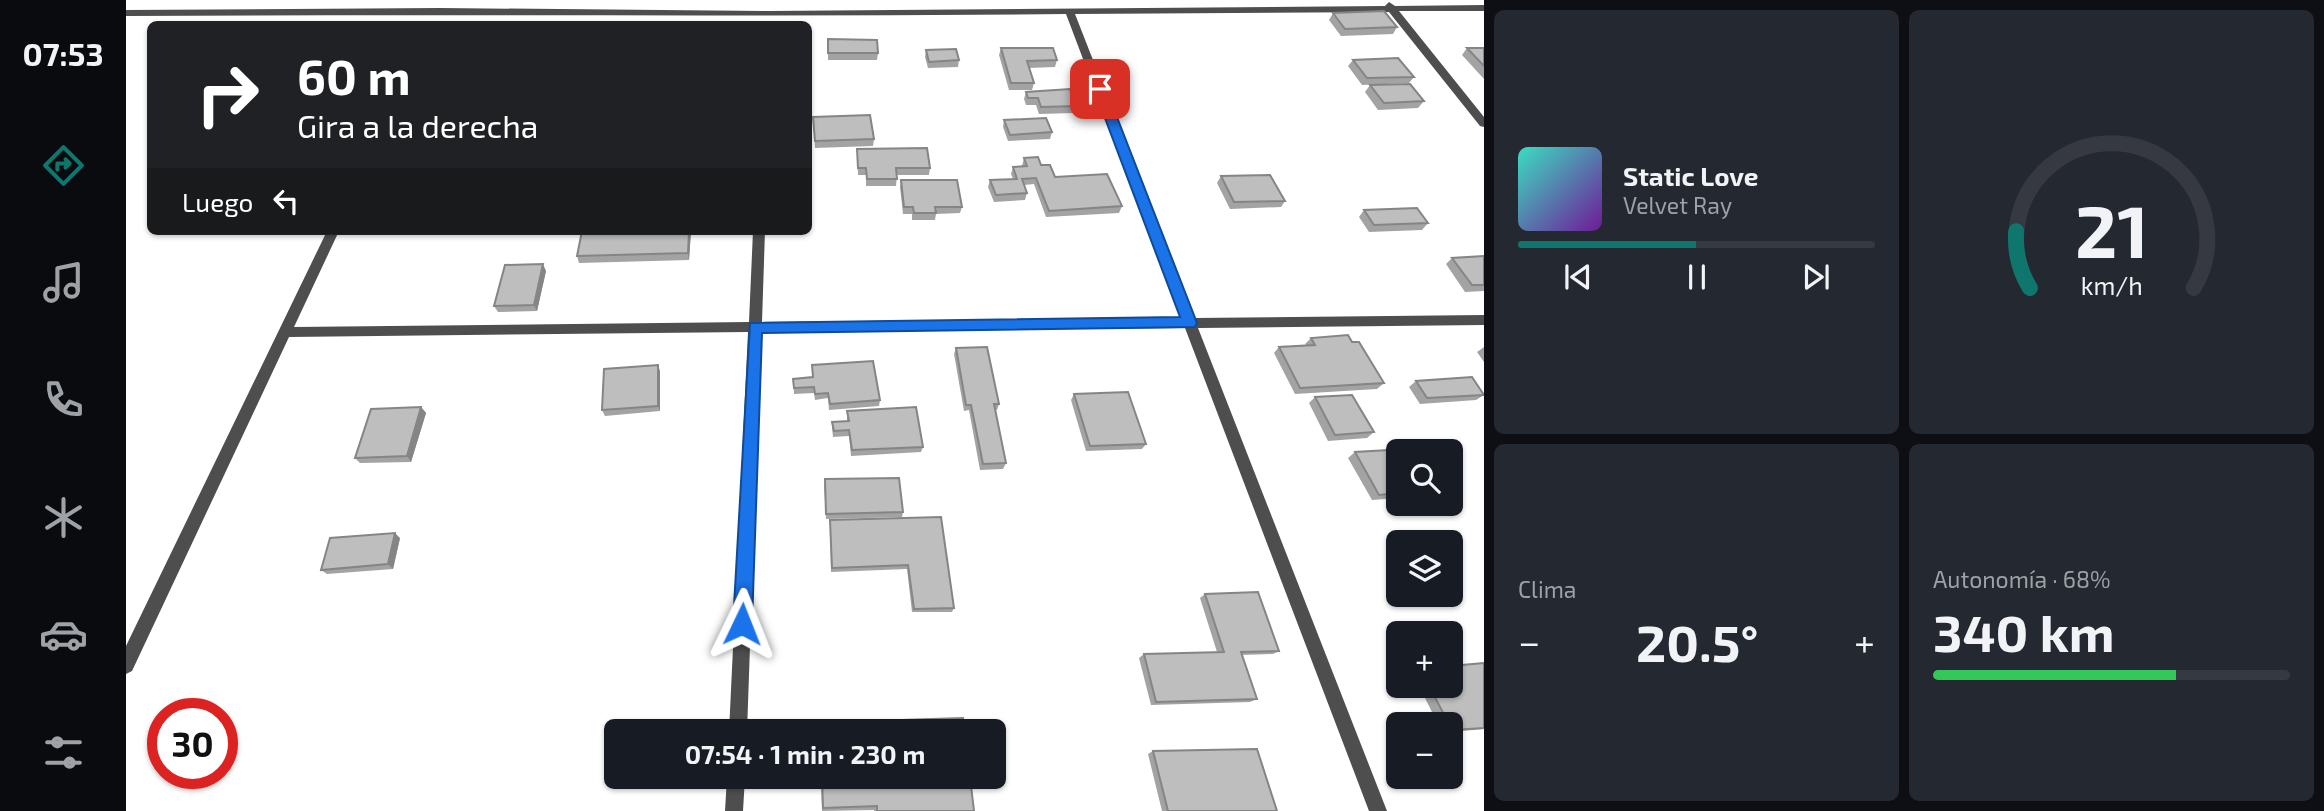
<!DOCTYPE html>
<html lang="es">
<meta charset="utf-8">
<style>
:root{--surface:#171b24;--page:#242831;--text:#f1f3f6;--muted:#9ea1a6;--line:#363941;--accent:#0f766e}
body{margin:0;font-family:"Exo 2",sans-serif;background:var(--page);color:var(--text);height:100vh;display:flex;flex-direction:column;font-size:26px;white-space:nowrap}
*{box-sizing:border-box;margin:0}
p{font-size:23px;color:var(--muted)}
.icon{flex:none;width:38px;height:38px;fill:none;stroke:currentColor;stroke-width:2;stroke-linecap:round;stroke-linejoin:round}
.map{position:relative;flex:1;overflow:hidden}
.panel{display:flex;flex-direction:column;gap:10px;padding:10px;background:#0d0f14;width:840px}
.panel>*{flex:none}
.banner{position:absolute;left:21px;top:21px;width:665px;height:214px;border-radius:10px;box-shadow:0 2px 5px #0004;background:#202124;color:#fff;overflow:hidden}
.fabs{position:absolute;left:1260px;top:439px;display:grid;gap:14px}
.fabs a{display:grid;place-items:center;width:77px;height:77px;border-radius:10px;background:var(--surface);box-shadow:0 2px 5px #0004;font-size:35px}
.speed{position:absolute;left:21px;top:698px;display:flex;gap:14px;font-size:35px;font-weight:700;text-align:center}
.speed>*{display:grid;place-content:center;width:91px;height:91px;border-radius:50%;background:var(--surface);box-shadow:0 2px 5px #0004;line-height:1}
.speed .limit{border:10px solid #d22;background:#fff;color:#111}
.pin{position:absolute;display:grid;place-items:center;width:60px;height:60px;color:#fff;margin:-30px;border-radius:14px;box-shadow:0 4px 10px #0006}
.me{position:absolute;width:77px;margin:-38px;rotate:2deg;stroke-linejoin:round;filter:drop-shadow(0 0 5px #0008)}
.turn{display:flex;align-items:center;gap:24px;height:147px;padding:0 35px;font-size:32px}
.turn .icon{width:91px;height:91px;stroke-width:2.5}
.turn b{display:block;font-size:49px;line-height:60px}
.then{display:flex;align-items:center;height:66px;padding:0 35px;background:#0003;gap:14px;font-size:26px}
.big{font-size:52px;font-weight:700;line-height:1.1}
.panel .widget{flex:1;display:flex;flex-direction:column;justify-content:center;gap:10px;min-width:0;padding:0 24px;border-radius:10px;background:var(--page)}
.panel .dial{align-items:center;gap:0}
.dial svg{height:182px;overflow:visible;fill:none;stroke:var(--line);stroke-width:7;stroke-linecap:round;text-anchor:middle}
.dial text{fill:var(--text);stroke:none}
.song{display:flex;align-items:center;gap:21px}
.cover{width:84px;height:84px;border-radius:10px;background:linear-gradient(135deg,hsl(170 70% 55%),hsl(280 70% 35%))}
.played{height:7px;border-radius:4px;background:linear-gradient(90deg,var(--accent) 50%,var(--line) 50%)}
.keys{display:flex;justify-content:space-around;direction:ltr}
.heat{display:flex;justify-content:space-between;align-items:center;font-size:38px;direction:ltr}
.charge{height:10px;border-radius:5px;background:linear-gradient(90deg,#34c759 68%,var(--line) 0)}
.panel .tiles{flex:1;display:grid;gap:10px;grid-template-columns:repeat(2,1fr)}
.trip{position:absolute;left:478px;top:719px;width:402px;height:70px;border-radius:10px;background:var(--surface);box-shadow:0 2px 5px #0004;font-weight:700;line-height:70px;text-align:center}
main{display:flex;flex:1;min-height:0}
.tabs{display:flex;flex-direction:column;width:126px;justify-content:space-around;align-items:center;background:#090b0e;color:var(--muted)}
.tabs .icon{width:49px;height:49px}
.tabs .on{color:var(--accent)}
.tabs b{font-size:32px;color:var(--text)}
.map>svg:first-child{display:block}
</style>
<main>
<nav class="tabs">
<b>07:53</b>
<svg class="icon on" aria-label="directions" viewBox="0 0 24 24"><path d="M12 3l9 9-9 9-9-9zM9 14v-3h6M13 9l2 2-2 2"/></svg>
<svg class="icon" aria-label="music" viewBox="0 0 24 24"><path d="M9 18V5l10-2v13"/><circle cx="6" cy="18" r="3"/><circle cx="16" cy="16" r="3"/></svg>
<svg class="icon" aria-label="phone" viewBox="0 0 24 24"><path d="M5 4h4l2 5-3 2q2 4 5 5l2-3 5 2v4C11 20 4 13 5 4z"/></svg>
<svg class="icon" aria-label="climate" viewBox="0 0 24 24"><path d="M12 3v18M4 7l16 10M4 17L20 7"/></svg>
<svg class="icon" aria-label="car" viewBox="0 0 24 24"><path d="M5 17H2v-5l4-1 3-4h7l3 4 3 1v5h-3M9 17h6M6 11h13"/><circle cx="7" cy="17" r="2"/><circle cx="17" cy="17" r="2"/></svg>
<svg class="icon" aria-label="filters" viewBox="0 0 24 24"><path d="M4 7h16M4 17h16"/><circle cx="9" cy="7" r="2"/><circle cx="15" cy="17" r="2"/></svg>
</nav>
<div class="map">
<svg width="1358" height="811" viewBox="0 0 1358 811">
<rect width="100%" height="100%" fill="#fff"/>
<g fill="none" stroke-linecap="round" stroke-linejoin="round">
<path fill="#4e4e4e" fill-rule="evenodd" d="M1263,2L1269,6L1358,5V11H1273L1358,117V127L1354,126L1263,12L949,14L1068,318L1358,315V325L1072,328L1261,811H1243L1059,328L635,332L621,732H603L622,332L163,337L6,671L0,674V646L201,231H213L168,327L623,322L627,231H639L636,322L1055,318L940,14C627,17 313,14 0,16V10L314,8L643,11L1259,6Z
M601,777H619L617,811H599Z"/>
</g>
<path fill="#a3a3a3" d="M1207,13L1271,27L1267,34L1215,36L1203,20Z
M702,39L752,53L751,60H702Z
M875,48L931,60L929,67L903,68L908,83L906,90H883L873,55Z
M1341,48H1358V79L1336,55Z
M800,50L833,60L832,67L802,68L799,57Z
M1227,60L1288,77L1283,83L1236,85L1222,66Z
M1244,85L1298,101L1292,108L1252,110L1239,92Z
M900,92L950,106L948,113L913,114L910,105H900L898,99Z
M687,117L748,139L747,146L689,148Z
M878,120L926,132L924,139L882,141L877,127Z
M731,149L804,168L803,175H771L770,186H740V175H732Z
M898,158L915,165L929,177L996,206L993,213L920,217L908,184L898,185L901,193L899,200L868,202L862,187L864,180L887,179L885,174L887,167L896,166Z
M1095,176L1159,201L1155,207L1104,209L1091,183Z
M775,180L836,207L834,213L810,214L809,220H786V214H777L774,187Z
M1238,210L1302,223L1296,230L1243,232L1233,217Z
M565,231L563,260L453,263L451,256Z
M1358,256V291L1339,292L1320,264L1326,258Z
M420,271L411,311L372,312L368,306Z
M1185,338L1226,342L1258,383L1251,389L1169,394L1148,353L1153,347L1180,345L1179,344Z
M1358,347V362L1351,352Z
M830,348L873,404L871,410H869L880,463L877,469L854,470L843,410L838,411L828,354Z
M686,365L754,400L753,406L703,410L702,398L689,400L688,393L668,394L667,379L686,377Z
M534,371V411L479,416L476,410Z
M1290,381L1358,395L1350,400L1294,404L1283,387Z
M948,394L1020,444L1016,449L960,451L945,400Z
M1189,397L1248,432L1241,438L1202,441L1183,403Z
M295,407L300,413L285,462L234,463L229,458Z
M721,411L797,447L795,452L725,456L723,436L707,437L706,428V422L721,421Z
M1229,452L1272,465V498L1246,500L1222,458Z
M698,484L777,512L776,517L700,519Z
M815,517L828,608L826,612H786L781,569L705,572L704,520Z
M274,538L267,569L201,574L195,570Z
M1079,594L1153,651L1147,654L1116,655L1131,699L1124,702L1025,705L1013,658L1018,654L1091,652L1074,598Z
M1358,663V729L1325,732V724H1312L1293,686H1325Z
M745,721L839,732H743V728Z
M1027,751L1151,811H1036L1022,754Z
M695,777H844L848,811H748V810L696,811Z"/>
<path fill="#858585" d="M563,231H565L563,260L562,253Z
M417,264L420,271L411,311L408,305Z
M532,365L534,371V411L532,406Z
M295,407L300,413L285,462L281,456Z
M269,533L274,538L267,569L262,564Z"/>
<path fill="#bebebe" stroke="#858585" stroke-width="2" d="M1258,11L1271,27L1219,29L1207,13Z
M702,39L751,40L752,53H702Z
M875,48H927L931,60L901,61L908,83H885Z
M1341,48H1358V66Z
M830,49L833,60L803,62L800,50Z
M1272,58L1288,77L1241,78L1227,60Z
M1284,84L1298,101L1258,103L1244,85Z
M944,89L950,106L915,107L912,98H902L900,92Z
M744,115L748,139L689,141L687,117Z
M920,118L926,132L884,135L878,120Z
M801,148L804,168H770L771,179H741L740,168H732L731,149Z
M912,157L915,165H924L929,177L981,174L996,206L923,211L910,178L896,179L901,193L870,195L864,180L891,179L887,167L901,166L898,158Z
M1144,175L1159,201L1108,202L1095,176Z
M775,180H831L836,207H809L810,213H788L787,207H778Z
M1291,208L1302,223L1248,225L1238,210Z
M456,231H563L562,253L451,256Z
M1358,256V285H1346L1326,258Z
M417,264L408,305L368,306L379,265Z
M1222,335L1226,342H1233L1258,383L1174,388L1153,347L1189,345L1185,338Z
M861,347L873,404H868L880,463L857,464L845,405H840L830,348Z
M747,361L754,400L704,404L702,393L689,394L688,387L668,388L667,379L687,377L686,365Z
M532,365V406L476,410L478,369Z
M1346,377L1358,395L1301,398L1290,381Z
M1002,392L1020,444L964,446L948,394Z
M1226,395L1248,432L1209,435L1189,397Z
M295,407L281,456L229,458L245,409Z
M790,407L797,447L726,450L723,430L708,431L706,422L723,421L721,411Z
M1263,450L1272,465V493L1253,495L1229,452Z
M773,478L777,512L700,514L699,479Z
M815,517L828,608L788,609L782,565L706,568L704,520Z
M269,533L262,564L195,570L204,538Z
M1132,592L1153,651L1115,652L1131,699L1030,702L1018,654L1098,652L1079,594Z
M1358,663V728L1326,730L1325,724H1323L1303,686H1325V666Z
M837,718L839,732H746L745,721Z
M1131,749L1151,811H1042L1027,751Z
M696,777H844L848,811H751V806L697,808Z"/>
<path fill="#1a73e8" stroke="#114b97" stroke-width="2" d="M974,86L980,89L1071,323L1069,327L636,333L626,624L623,630L616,633L610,630L607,624L624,323L1054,317L968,89Z"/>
</svg>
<div class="fabs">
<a><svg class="icon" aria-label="search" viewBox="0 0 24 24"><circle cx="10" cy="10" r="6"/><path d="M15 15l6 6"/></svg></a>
<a><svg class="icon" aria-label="layers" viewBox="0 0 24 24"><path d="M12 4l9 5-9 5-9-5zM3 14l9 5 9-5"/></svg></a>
<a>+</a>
<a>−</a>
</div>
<div class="speed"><div class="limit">30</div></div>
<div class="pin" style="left:974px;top:89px;background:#d93025"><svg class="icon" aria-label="arrive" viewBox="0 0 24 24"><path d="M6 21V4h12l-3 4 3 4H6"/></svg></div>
<svg class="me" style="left:616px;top:624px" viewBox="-20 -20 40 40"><path d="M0-17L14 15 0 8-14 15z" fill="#1a73e8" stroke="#fff" stroke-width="4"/></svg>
<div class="trip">07:54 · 1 min · 230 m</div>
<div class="banner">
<div class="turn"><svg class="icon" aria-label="right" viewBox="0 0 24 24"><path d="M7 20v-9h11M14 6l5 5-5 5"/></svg><div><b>60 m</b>Gira a la derecha</div></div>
<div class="then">Luego<svg class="icon" aria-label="left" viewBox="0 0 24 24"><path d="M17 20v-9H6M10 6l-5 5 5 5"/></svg></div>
</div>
</div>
<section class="panel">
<div class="tiles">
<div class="widget">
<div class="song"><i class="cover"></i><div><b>Static Love</b><p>Velvet Ray</p></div></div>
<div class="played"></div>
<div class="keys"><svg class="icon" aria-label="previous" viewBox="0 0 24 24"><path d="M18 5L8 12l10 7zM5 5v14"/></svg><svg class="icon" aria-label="pause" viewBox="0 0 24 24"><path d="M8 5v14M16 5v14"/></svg><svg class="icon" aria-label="next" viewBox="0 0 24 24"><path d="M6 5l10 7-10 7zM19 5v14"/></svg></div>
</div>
<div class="widget dial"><svg viewBox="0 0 100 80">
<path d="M14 69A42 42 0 1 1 86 69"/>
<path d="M14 69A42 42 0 0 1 8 44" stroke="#0f766e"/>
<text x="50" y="56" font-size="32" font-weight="700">21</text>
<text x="50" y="72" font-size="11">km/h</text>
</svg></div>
<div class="widget"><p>Clima</p>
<div class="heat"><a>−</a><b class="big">20.5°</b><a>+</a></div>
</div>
<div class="widget"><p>Autonomía · 68%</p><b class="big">340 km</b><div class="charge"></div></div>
</div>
</section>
</main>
